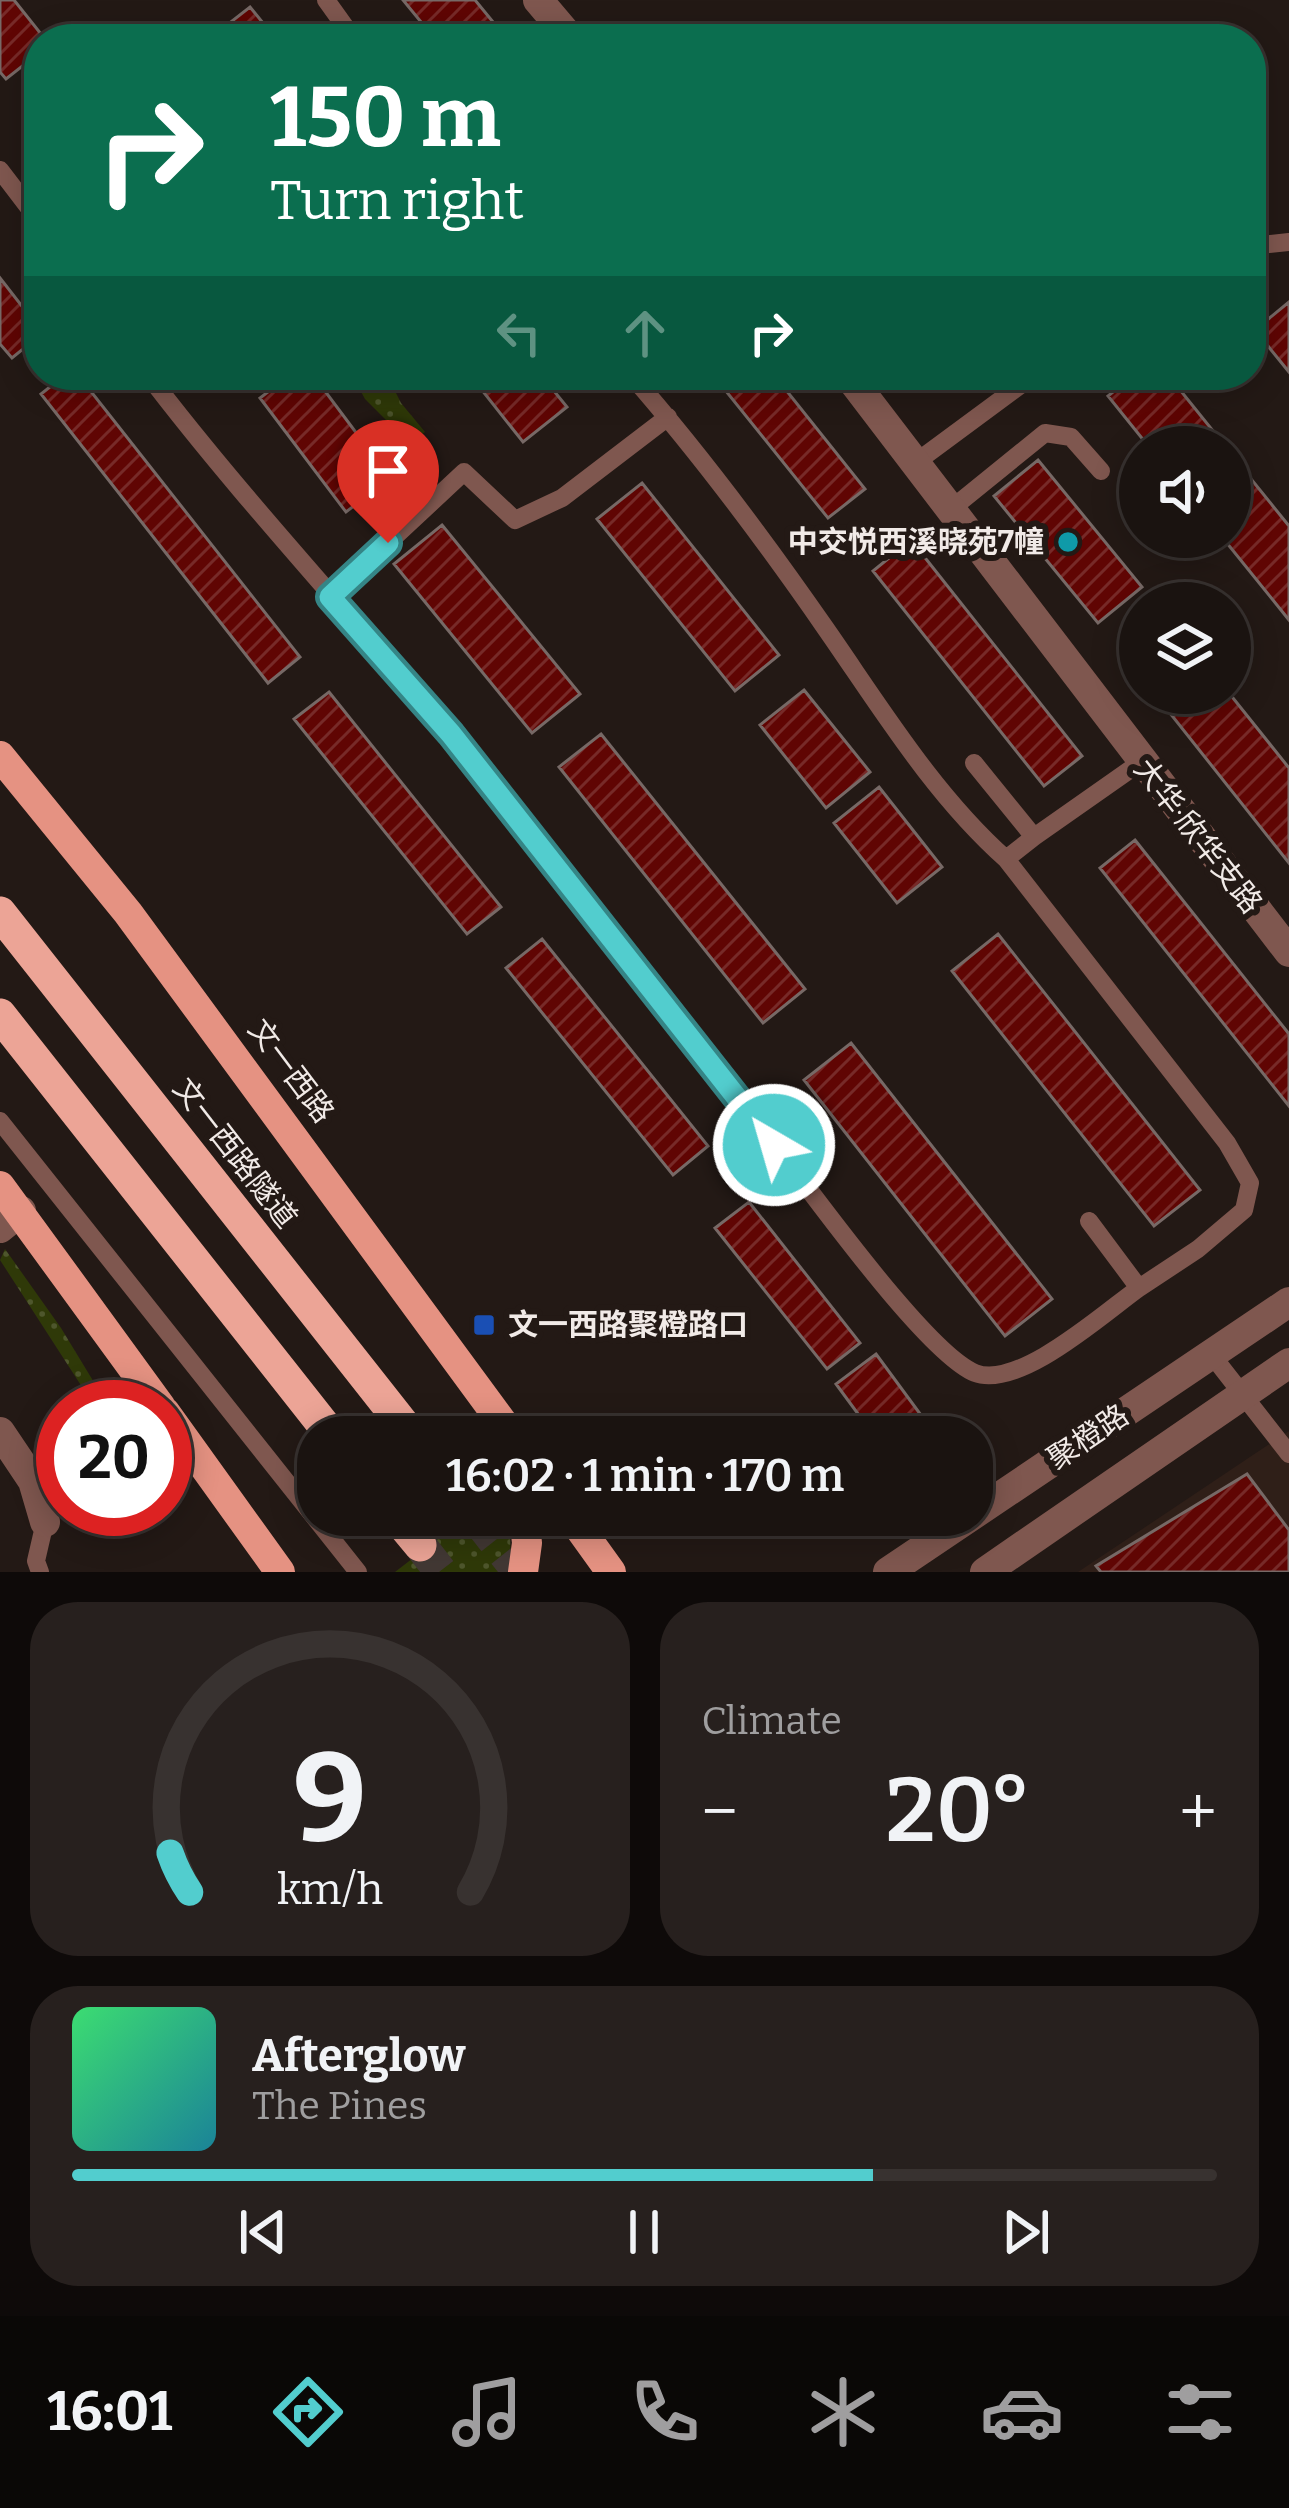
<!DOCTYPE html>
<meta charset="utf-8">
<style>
:root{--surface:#1a1310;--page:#27201e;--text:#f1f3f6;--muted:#9f9e9f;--line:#383230;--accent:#52cdce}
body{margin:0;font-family:Bitter,"Noto Sans SC",serif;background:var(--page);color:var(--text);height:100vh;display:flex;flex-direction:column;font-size:45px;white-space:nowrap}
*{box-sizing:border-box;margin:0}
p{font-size:39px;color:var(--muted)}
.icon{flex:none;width:66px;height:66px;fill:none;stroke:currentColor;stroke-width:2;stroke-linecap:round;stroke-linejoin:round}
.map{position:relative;height:1572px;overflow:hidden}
.side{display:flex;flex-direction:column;gap:30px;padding:30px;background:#0e0a09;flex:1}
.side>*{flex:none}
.hud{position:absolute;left:24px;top:24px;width:1242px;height:366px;border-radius:48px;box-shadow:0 6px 30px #0003,0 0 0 3px var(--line);background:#0b6e4f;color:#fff;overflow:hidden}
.fabs{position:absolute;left:1119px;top:426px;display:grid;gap:24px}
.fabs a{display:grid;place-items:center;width:132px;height:132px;border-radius:50%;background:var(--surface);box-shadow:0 6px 30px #0003,0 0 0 3px var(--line);font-size:60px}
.speed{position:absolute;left:36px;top:1380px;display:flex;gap:24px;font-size:60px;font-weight:700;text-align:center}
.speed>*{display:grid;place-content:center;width:156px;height:156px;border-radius:50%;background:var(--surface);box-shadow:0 6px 30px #0003,0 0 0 3px var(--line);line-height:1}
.speed .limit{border:18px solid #d22;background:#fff;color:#111}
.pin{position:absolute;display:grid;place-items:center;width:102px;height:102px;color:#fff;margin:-123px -51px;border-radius:50% 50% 50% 0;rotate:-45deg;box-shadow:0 0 12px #0007}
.pin .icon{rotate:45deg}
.me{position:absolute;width:132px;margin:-66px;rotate:322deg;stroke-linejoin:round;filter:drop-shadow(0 0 9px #0008)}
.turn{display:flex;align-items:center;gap:42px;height:252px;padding:0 48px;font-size:54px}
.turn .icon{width:156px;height:156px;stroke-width:2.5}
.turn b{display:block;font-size:84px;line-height:102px}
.lanes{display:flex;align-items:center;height:114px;padding:0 48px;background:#0003;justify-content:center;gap:60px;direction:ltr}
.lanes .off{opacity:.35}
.big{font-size:90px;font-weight:600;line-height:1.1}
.side .tile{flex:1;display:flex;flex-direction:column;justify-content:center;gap:18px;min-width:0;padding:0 42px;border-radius:48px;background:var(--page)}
.side .dial{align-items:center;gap:0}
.dial svg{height:312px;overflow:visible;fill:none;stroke:var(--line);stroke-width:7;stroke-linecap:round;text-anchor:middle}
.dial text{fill:var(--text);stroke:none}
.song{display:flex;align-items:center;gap:36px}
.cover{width:144px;height:144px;border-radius:18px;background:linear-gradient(135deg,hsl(140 70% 55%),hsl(190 70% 35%))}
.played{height:12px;border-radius:6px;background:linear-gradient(90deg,var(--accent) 70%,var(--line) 70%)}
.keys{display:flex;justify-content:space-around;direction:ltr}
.heat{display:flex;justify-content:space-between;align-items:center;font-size:66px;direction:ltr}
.side .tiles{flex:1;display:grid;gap:30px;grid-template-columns:1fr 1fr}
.tile:last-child{grid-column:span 2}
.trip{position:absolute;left:297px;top:1416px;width:696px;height:120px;border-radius:48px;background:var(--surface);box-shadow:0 6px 30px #0003,0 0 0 3px var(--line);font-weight:600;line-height:120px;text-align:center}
.dock{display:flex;height:192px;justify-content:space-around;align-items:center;background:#0a0806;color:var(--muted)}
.dock .icon{width:84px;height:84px}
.dock .active{color:var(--accent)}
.dock b{font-size:54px;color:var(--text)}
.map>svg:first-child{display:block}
</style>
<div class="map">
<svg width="1289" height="1572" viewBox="0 0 1289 1572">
<defs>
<pattern id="grass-dots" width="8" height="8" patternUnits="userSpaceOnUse" patternTransform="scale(3)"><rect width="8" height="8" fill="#2f3908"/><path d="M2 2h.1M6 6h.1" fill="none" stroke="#4e562c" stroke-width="1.8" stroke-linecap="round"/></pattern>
<pattern id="building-hatch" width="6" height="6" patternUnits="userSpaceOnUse" patternTransform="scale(3)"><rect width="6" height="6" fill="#600503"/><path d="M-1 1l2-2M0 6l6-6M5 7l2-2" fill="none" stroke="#772a28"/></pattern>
</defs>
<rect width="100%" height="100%" fill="#231915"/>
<path fill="#2f1f18" d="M1289,1431V1572H1078Z"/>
<path fill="url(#grass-dots)" d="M352,375H387L401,403L425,432L409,443L365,399Z
M5,1249L61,1328L109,1407H95L0,1260Z
M469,1515H503L510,1530L511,1572H395Z"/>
<path fill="url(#building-hatch)" stroke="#776966" stroke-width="3" d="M0,0H14L45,39H39V53L6,79L0,72Z
M403,0H475L507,39H435Z
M250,7L276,39H209Z
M0,278L39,328V336L12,358L0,344Z
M1289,302V372L1255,330Z
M65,375H78L300,657L268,683L41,394Z
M290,375H313L390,478L346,512L260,398Z
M470,375H541L567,407L523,442Z
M723,375H774L865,489L828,518L717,380Z
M1134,375H1168L1226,447H1149L1108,396Z
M1230,453L1289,526V620L1222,537H1230Z
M1038,460L1142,587L1098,623L994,496Z
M642,483L779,655L735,691L597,519Z
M442,525L580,694L532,733L394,564Z
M911,540L1082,756L1044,786L873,571Z
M1140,632V676L1119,649Z
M804,690L870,772L826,808L760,725Z
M329,692L501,907L467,934L294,719Z
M1154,693H1229L1289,768V863Z
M601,734L805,989L763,1023L559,767Z
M879,787L942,867L897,903L834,823Z
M1135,840L1289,1034V1106L1100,868Z
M998,934L1200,1190L1154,1226L952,971Z
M542,939L708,1146L673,1175L506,968Z
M851,1043L1052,1299L1005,1336L804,1080Z
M749,1202L860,1343L827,1369L715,1228Z
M876,1354L929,1426L914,1437H875L836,1384Z
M1247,1474L1289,1530V1572H1101L1096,1566Z"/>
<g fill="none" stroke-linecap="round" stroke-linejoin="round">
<path stroke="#423834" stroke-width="33" stroke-dasharray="33 16" stroke-linecap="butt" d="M474,1515L519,1572
M420,1545L441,1572"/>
<path stroke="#7f574f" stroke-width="18" d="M326,0L354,39
M0,170L39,221
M1251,246L1289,242
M148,375C244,501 351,614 452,736C571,881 685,1031 800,1178C833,1221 931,1355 975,1373C1019,1390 1104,1313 1139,1288
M631,375C701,455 765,541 826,629C881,708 934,795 1006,859
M915,463L1034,375
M950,510L1045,433L1071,437L1101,471
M330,597L464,472L515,520L562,498L668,417
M974,763L1034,837L1141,762
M1034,837L1006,859L1227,1143L1250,1183L1244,1210L1198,1249L1139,1288L1089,1221
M0,1121L358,1572
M1211,1354L1289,1454
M40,1572L36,1561L45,1522"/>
<path stroke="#7f574f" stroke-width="30" d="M538,0L571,39
M848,375L1289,952
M0,1228L21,1211
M0,1432L33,1481L45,1522"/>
<path stroke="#7f574f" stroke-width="30" d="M888,1572L1289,1302
M985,1572L1289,1363"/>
<path stroke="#e59282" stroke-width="30" d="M0,756L128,913L513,1437
M0,1186L161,1407
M165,1412L280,1572
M570,1515L611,1572
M523,1572L527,1543L524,1515"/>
<path stroke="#eca496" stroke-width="33" d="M0,913L413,1437
M0,1015L333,1437
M395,1515L420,1545"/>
</g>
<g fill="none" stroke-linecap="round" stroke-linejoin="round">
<g stroke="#358586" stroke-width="30">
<path id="route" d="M388,543L330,597L451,734L774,1145"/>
</g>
<use href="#route" stroke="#52cdce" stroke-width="21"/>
</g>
<circle fill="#0f9aa8" stroke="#231915" stroke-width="4.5" cx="1068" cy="542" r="12"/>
<rect fill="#1a4fb4" stroke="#231915" stroke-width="4.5" x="472" y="1313" width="24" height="24" rx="6"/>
<g text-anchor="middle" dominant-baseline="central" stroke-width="12" stroke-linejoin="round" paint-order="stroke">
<g font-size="30" font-weight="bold" fill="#f1eae7" stroke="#231915" text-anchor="end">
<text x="1044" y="542">中交悦西溪晓苑7幢</text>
<text x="508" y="1325" text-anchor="start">文一西路聚橙路口</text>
</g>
<g font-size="30" fill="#f1eae7" stroke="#231915">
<text transform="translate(1198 836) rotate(52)">大华·欣华支路</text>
<text transform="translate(291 1071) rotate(53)">文一西路</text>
<text transform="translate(235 1153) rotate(52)">文一西路隧道</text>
<text transform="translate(1088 1437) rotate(-34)">聚橙路</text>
</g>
</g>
</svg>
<div class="fabs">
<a><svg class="icon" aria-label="sound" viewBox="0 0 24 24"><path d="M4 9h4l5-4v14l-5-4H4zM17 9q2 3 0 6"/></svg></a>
<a><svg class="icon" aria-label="layers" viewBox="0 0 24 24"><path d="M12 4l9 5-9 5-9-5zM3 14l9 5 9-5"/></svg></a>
</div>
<div class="speed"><div class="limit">20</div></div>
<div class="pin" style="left:388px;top:543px;background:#d93025"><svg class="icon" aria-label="arrive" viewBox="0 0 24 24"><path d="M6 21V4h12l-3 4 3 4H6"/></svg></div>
<svg class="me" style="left:774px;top:1145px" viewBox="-20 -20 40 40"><circle r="17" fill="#52cdce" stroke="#fff" stroke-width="3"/><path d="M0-11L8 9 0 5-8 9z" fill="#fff"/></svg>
<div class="trip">16:02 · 1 min · 170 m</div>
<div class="hud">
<div class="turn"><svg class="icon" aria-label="right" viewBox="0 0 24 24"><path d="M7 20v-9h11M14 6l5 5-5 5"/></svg><div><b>150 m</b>Turn right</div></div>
<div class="lanes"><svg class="icon off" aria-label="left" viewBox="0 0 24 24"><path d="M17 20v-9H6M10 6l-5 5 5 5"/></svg><svg class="icon off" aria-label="ahead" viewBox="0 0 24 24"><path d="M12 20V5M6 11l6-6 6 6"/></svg><svg class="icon" aria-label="right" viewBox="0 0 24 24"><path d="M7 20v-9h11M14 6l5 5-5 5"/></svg></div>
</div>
</div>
<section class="side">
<div class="tiles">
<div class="tile dial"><svg viewBox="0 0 100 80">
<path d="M14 69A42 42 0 1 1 86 69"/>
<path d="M14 69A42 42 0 0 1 9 59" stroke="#52cdce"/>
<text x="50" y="56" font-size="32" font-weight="700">9</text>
<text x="50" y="72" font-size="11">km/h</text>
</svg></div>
<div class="tile"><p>Climate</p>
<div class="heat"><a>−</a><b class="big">20°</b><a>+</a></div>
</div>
<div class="tile">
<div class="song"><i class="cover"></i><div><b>Afterglow</b><p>The Pines</p></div></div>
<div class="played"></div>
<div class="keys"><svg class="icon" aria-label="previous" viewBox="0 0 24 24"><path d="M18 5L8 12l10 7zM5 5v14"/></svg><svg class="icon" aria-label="pause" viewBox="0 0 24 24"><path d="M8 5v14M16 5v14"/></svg><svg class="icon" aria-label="next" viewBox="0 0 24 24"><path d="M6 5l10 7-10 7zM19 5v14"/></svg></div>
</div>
</div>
</section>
<nav class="dock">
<b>16:01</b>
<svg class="icon active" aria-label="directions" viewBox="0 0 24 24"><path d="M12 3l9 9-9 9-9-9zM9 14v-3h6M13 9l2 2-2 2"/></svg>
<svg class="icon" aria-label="music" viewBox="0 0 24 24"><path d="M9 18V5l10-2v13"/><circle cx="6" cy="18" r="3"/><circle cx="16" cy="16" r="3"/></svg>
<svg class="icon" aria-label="phone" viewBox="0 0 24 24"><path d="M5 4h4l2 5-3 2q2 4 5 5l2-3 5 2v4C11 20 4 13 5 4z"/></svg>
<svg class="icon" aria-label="climate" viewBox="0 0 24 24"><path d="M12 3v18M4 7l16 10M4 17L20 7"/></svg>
<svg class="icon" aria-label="car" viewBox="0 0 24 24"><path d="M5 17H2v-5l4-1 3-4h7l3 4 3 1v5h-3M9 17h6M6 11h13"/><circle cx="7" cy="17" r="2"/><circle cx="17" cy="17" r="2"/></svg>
<svg class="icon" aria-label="filters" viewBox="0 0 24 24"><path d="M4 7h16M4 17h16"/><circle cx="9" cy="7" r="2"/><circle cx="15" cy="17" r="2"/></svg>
</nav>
